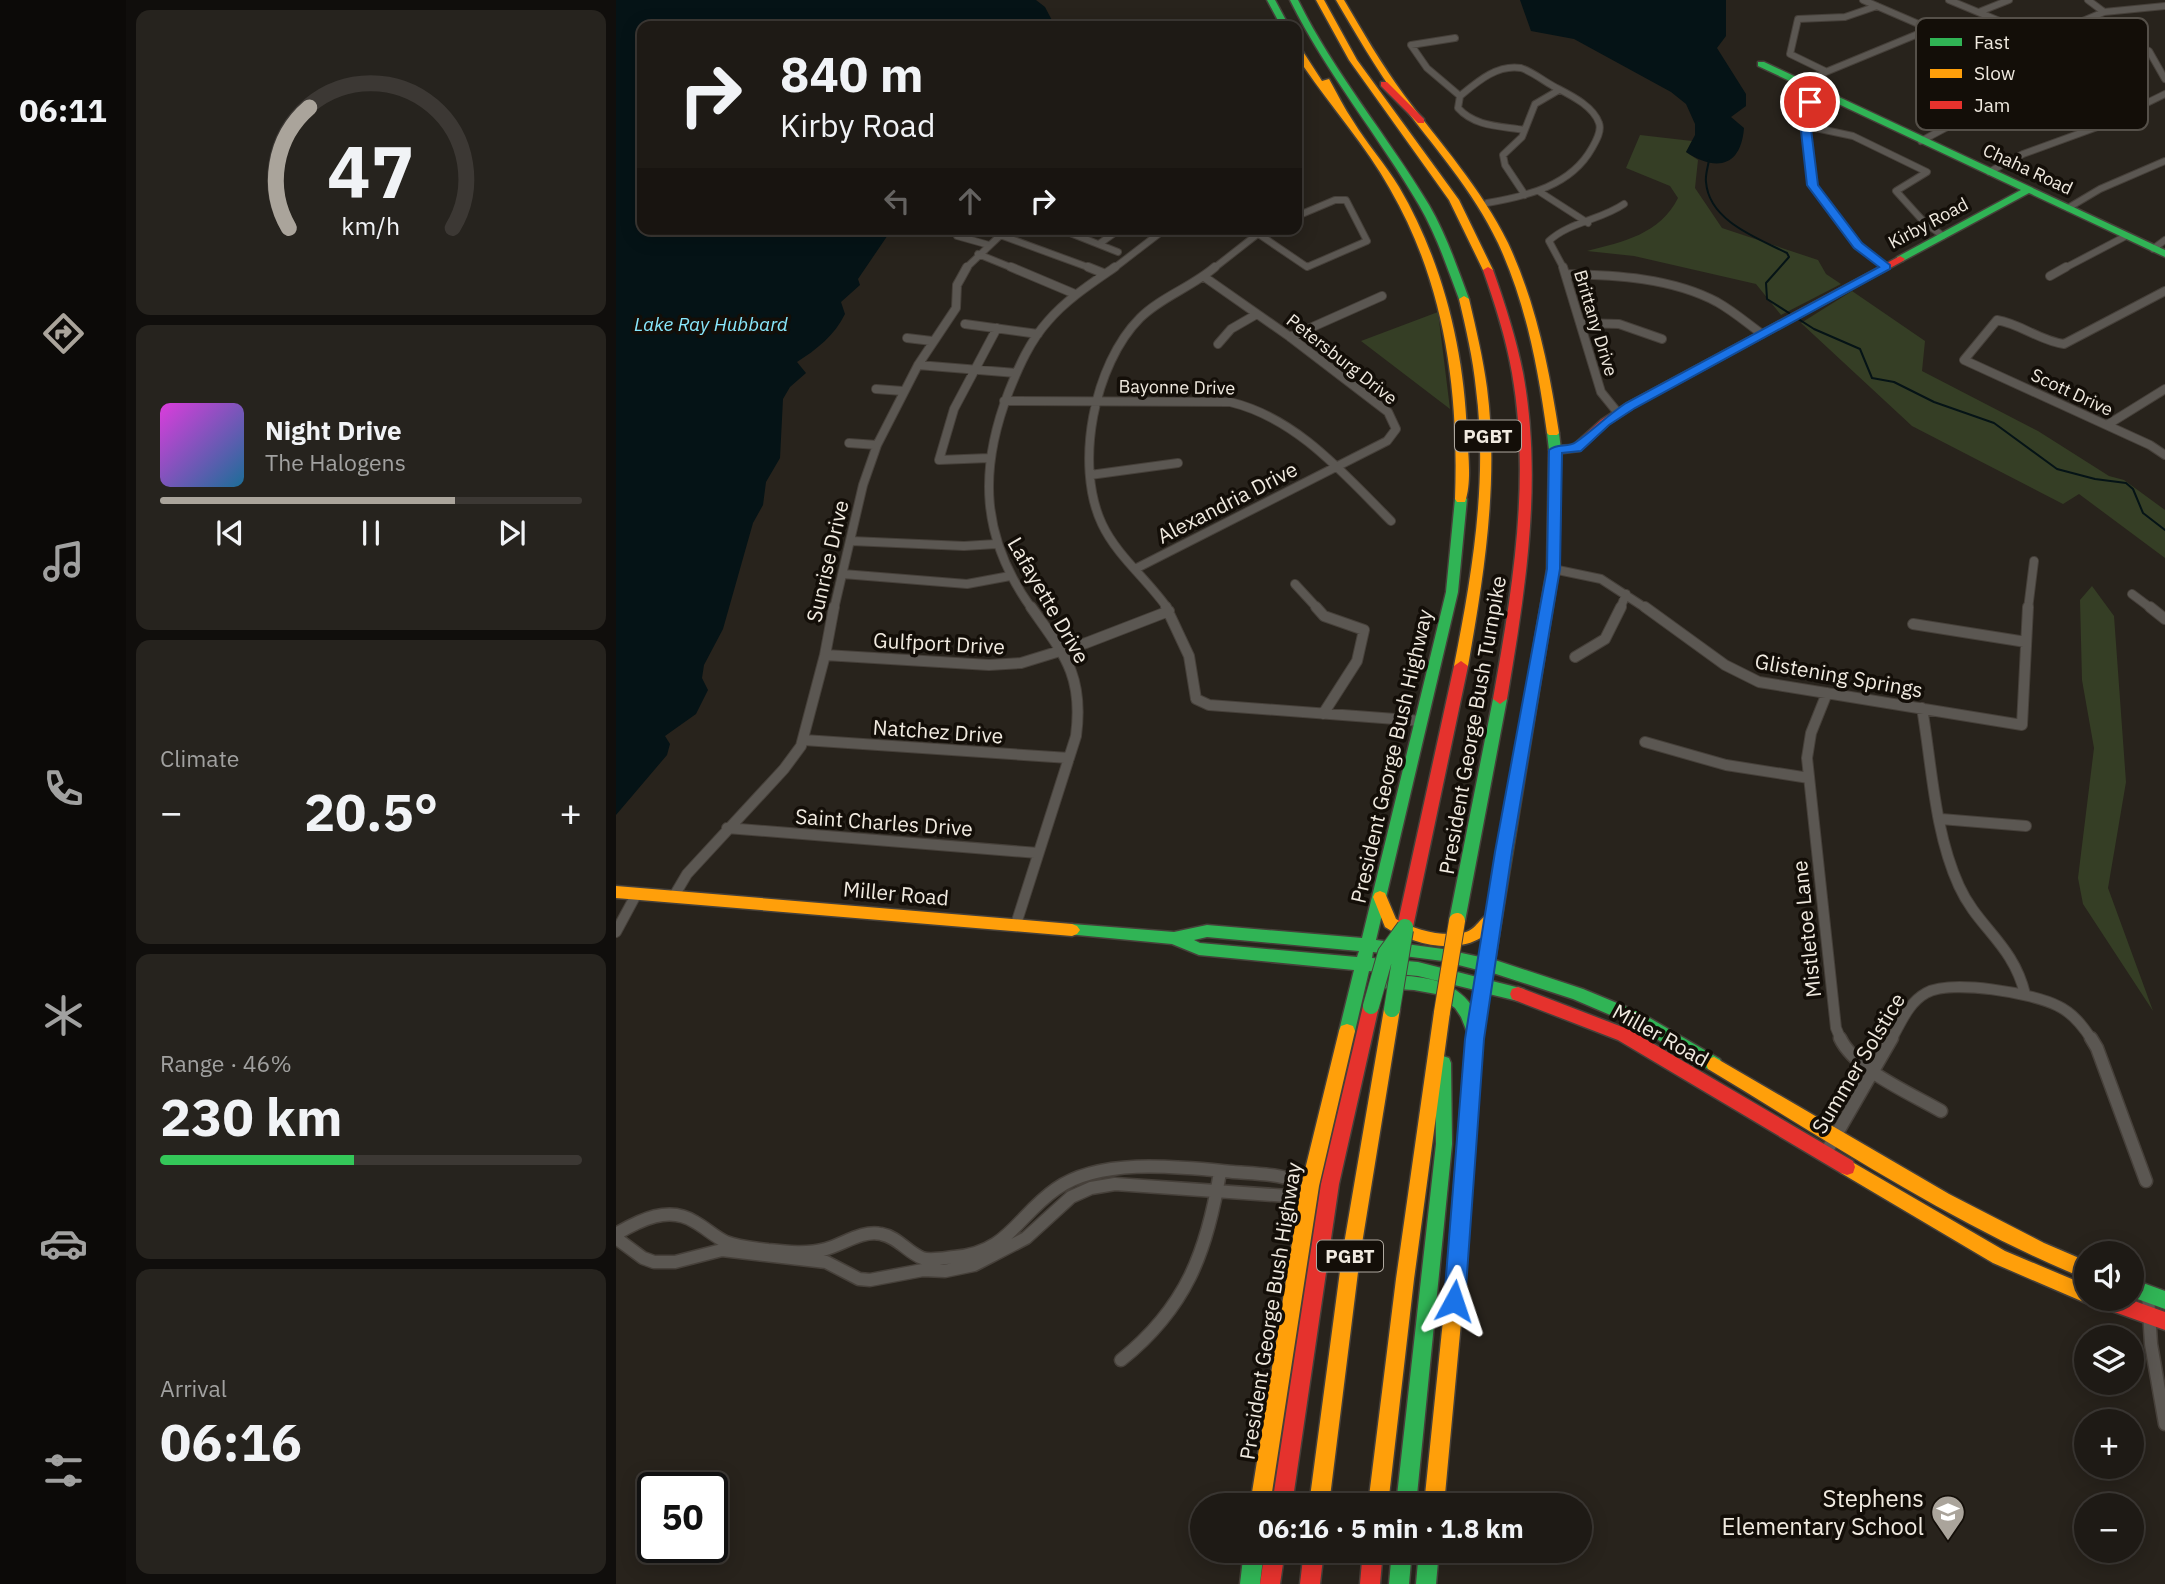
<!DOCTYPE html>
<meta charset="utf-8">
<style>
:root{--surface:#1e1a15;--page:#26231e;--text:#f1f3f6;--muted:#a1a1a0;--line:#3c3834;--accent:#aaa49b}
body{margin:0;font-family:"IBM Plex Sans",sans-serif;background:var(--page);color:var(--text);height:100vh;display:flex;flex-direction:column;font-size:26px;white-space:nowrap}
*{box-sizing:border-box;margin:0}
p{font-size:23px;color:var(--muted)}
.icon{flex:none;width:38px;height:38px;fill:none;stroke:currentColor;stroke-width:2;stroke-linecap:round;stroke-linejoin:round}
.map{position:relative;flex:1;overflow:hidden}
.details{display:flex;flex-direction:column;gap:10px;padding:10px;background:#100e0c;width:490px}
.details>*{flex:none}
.guide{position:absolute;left:21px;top:21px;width:665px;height:214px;border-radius:14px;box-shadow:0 4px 18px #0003,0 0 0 2px var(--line);background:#1e1a15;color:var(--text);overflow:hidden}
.tools{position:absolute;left:1458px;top:1241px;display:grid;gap:14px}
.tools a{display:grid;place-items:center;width:70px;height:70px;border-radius:50%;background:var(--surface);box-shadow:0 4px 18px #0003,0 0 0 2px var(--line);font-size:35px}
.speed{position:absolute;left:21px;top:1472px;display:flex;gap:14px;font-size:35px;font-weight:700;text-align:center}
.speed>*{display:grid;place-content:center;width:91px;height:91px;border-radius:50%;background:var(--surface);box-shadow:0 4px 18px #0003,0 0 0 2px var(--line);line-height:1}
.speed .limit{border:4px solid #111;border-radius:10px;background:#fff;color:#111}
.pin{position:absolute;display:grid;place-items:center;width:60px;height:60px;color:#fff;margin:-30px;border:4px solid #fff;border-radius:50%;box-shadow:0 2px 7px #0007}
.me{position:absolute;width:77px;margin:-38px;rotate:5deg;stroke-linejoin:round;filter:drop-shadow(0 0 5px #0008)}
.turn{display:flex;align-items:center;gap:24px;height:147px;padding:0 28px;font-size:32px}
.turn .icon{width:91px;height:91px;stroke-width:2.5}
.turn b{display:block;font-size:49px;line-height:60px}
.lanes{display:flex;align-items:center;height:66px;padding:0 28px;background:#0003;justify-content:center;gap:35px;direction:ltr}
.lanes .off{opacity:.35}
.big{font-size:52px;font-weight:700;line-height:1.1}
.details .tile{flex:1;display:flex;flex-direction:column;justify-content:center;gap:10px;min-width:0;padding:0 24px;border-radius:14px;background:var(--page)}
.details .dial{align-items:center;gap:0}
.dial svg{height:182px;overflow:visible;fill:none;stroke:var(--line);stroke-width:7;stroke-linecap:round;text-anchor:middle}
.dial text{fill:var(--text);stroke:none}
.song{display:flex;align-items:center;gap:21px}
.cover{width:84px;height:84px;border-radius:10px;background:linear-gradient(135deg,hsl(300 70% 55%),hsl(200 70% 35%))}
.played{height:7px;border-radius:4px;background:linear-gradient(90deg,var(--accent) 70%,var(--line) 70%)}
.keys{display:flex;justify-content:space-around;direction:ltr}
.heat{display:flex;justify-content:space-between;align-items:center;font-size:38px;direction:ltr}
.charge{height:10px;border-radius:5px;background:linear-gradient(90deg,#34c759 46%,var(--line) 0)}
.trip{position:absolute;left:574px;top:1493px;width:402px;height:70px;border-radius:35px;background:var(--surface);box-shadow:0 4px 18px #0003,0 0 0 2px var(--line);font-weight:700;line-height:70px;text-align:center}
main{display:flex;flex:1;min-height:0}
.dock{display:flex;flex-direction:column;width:126px;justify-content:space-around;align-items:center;background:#0c0a08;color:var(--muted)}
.dock .icon{width:49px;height:49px}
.dock .current{color:var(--accent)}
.dock b{font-size:32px;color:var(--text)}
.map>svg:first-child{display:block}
</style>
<main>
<nav class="dock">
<b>06:11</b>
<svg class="icon current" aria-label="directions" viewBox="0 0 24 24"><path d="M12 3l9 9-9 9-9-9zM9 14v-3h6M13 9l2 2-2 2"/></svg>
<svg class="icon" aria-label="music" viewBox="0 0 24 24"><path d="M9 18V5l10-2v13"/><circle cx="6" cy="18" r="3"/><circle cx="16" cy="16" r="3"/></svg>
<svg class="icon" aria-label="phone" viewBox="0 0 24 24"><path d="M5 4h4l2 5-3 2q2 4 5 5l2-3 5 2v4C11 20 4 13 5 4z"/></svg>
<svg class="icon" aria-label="climate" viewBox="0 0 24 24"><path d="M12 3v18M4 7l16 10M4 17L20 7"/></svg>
<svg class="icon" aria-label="car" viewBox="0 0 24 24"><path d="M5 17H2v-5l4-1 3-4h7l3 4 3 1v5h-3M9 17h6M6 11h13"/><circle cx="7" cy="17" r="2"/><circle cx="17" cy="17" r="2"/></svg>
<svg class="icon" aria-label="filters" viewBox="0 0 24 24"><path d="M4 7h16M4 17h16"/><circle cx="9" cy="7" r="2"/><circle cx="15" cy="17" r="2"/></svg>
</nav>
<section class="details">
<div class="tile dial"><svg viewBox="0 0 100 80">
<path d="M14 69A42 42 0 1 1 86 69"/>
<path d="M14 69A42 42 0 0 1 23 16" stroke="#aaa49b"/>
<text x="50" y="56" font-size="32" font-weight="700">47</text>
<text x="50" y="72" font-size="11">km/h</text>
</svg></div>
<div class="tile">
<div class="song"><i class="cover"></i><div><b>Night Drive</b><p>The Halogens</p></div></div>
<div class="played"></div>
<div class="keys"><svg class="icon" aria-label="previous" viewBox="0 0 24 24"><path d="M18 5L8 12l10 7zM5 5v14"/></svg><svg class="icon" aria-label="pause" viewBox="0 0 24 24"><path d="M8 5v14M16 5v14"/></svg><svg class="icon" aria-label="next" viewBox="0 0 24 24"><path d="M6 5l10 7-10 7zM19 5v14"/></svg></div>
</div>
<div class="tile"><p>Climate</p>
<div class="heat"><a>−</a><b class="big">20.5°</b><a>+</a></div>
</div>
<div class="tile"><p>Range · 46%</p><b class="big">230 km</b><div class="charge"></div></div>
<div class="tile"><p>Arrival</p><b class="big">06:16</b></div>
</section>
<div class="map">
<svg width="1549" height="1584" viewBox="0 0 1549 1584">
<rect width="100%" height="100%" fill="#28231c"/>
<path fill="#353e25" d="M1024,135L1076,141L1070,152L1082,160L1079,188L1106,228L1202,260L1210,274L1225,284L1165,315L1140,284L1018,256L971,251C1007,242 1044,234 1062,198L1054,186L1010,168Z
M1236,291L1309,341L1306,371L1422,431L1493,476L1508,480L1549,510V558L1463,494L1447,504L1296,426L1185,323Z
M822,312L834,409L745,341Z
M1476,586L1498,616L1510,782L1492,888L1537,1011L1467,904L1462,878L1478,748L1466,680L1464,600Z"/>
<path fill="#051316" d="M0,0H420L429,7L439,26H26V229H276L242,279L244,285L225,302L229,314C219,335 200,350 181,362L190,373L174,387L167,399L164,458L150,482L147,505L137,523L107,629L88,665L86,678L92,690L80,714L49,736L54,744L51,755L0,815Z
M904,0H1110V36L1101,48L1130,94V106L1115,117L1128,128C1125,167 1100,172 1070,152L1079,135V124L1070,104L1055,92L958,39L915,31Z"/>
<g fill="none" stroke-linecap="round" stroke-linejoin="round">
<path stroke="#051316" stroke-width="2" d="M1093,160C1092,167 1089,175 1090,182C1093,221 1141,238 1171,253L1173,257L1150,283L1151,299L1198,329L1244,349L1256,378L1278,382L1318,402L1378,423L1441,469L1479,479L1510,483L1517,489L1527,513L1549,530"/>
<g stroke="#46403a" stroke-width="8">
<path id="street-far3" d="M1247,0L1314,29
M1333,0L1422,37
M1472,0L1488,12
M1363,12L1393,0
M839,38L795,45L811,68L844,96
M1403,48L1488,12L1549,6
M1209,71L1174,54L1182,19L1229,17L1261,6
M1183,83L1314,29
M1204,94L1194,101L1188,113L1196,185L1242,245L1270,267
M1374,113L1330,92L1317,82L1399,50
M1190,126L1237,136L1311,172L1280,191L1308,222L1327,236
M1305,141L1335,125L1427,92L1523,46L1533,51L1549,79
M1373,172L1407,154L1484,126L1549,94
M924,192L972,223
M909,195L889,165L887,155L906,137L919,104L943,90
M871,203C911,196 955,186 976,148C980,141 986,131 983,123C977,105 952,94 937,86C926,80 917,72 905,68C881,64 861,82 844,96L842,108C859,127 885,126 908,130
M1452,208L1484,189L1549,161
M349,229L341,236L373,245
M444,229L502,252
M641,233L691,267L751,241L730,200H719L681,216
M384,235L477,269
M483,244L504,229
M1537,249L1549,240
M362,254L399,269
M349,269L391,229
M497,269L549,229
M597,269L648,229
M948,269L933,241C953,222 985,220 1008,204
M1447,269L1510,236"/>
</g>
<g stroke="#46403a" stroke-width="10">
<path id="street-far2" d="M395,267L459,294
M472,267L487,273
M947,267L985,392L1002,413
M950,274C1000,275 1056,278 1101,302C1117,311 1131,323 1146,334
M1434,276L1450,267
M1549,291L1448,344C1424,341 1405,324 1381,320L1348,360L1534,445L1549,455
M964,323L1003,324L1046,339
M349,324L422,334
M674,337L766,296
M291,338L316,341
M602,344L615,329L641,314
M302,365L400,373
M260,389L287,391
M388,401L614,402C681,418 728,474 775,521
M1491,425L1549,389
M233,443L261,445
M373,458L323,460L338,409L381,328
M474,475L562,463
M235,541L348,546L380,544
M519,569L771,441L780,429L772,412L674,337L587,276
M937,569L985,579L1031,609
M227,574L351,584L394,576
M679,584L702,609
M1516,594L1536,609
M218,609L247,485L261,445L302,365L340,308L341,285L351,267
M416,609C365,538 362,471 393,391C403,366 414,341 432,321C451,299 476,283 499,267
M552,609C532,580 501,556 486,524C458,465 478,364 524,318C545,297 576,287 599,267
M1004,609L1010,594
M1412,609L1418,561"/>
</g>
<g stroke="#46403a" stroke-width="12">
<path id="street-far1" d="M550,607L573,656L580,699L593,705L806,721
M700,607L708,616L748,630L741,661L707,714
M1029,607L1109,665L1143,682L1406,725L1412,607
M1534,607L1549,619
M1297,624L1410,642
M209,655L373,665L405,663L470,643L553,611
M959,657L989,639L1005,607
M1211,693L1195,733L1191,758L1220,1028L1225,1040
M1306,708C1316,766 1318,831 1343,886C1362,928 1397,944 1409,994
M188,740L453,758
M1029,742L1110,765L1193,778
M1325,819L1410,826
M111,828L422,853
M58,896L71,874L168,769L185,746L209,655L218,607
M400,924L460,736C468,675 448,654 415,607
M0,932L21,893
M1275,1040C1285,1023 1292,1003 1310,993C1335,979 1417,993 1442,1006C1457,1013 1467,1026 1476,1040"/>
</g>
<g stroke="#46403a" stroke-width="15">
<path id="street" d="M1224,1038C1239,1070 1294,1093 1325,1111
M1475,1038L1481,1048L1530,1181
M1209,1154L1276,1038
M0,1234C24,1220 53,1205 79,1222C90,1228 99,1237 110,1242C123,1247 138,1248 152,1250C171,1252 192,1254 210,1249C228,1244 246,1230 265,1234C282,1237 291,1252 306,1258C314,1261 329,1258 338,1257C392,1253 401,1216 440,1189C485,1157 565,1167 617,1172C644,1174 670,1174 694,1186
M0,1238L27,1258L38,1262H59L106,1250L210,1262L243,1279L254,1280L307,1270L329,1271L358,1265L410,1238L455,1197L475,1188L499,1184L672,1196L694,1186
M1532,1295L1535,1344L1549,1424
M505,1360C570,1308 591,1252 604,1172"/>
</g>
<g stroke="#46403a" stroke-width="3">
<path id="fast" d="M651,0H659L673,26H665Z
M674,0H682C718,73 771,135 813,205C830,234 841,267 853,299L852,301L843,299C831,267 820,234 803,205C762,135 710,73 674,0Z
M1142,62H1148L1549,250V257L1413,193L1287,261H1281V257L1405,190L1142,66Z
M937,430L943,433L945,450L943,569L879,960L967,989L1025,1013L1104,1059L1106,1064L1104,1069L1098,1071L1092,1069L1013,1023L957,999L877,973L876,981L908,989L910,994L908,999L902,1001L873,994L866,1039L860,1113L858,1118L852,1121L846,1118L844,1113L851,1032L845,1017L839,1008L820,994L798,990L765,988L762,983L765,978L770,976C801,975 836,978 856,1006L859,990L802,976L753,971L739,1031L737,1036L731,1038L725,1036L723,1031L738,970L583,955L556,944L451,934L448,930L451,926L456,924L558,932L591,925L746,938L830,592L839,499L845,495L851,499L842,592L760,940L827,949L864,957L931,569L933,450L931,433ZM591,937L743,951L741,957L584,943L578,940ZM757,952L827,961L862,970L861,977L802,962L756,958Z
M884,694L891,699L849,921L846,925L841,927L836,925L833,921L877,699Z
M827,1056L833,1058L835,1063L836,1144L800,1505H780L820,1144L819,1063L821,1058Z
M1516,1279L1549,1291V1309L1516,1297Z
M628,1550H648L644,1584H624Z
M776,1550H796L793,1584H773Z
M803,1550H823L820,1584H800Z"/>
</g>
<g stroke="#46403a" stroke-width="3">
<path id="slow" d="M700,0H708L741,60L843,200L877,270L876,272L867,270L833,200L733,60Z
M720,0H728C747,32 765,64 788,95C824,143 865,188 892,243C920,303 933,368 943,433L941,435H933L931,433C922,368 910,303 882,243C857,190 817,146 782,99C759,67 740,34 720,0Z
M681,47H684L706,81L713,79C721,93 728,108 737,121C751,144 769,164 783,187C826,260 848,348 851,433C852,453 856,482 849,502H841L839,499C843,391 829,284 774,189C750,146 716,108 688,67L681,55Z
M848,296L853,299C860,329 867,358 871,388C883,481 868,575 852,666L845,671L838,666C856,575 872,481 860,389C857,358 850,329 843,299Z
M0,886L456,924L461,926L464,930L461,934L456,936L0,898Z
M764,891L769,893L780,919C799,930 828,938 850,932C863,928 867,909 881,914L883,918C861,960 802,948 769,927L757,897L759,893Z
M776,1002L782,1004L784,1009L744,1256L713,1505H693L726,1256L768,1009L770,1004Z
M826,1005L832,1007L834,1012L798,1279L772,1505H752L780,1279L818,1012L820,1007Z
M731,1024L737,1026L739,1031L703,1186L654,1505H634L685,1186L723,1031L725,1026Z
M1098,1057L1333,1194L1428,1243L1470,1261V1279C1336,1224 1215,1143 1092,1069L1090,1064L1092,1059Z
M852,1105L858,1108L860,1113L847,1301L828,1505H808L829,1301L844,1113L846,1108Z
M1231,1159L1389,1251L1470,1285V1298H1477L1476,1300L1470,1303L1377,1263L1225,1173L1223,1167L1225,1161Z"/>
</g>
<g stroke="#46403a" stroke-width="3">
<path id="jam" d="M765,82H771L808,119V123H802L765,86Z
M1284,256L1289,259L1287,261L1019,407L993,424L964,451L939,454L933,450L939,446L957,445L985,420L1011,403Z
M872,267L877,270C889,304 900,338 907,373C927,481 909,593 891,699L884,704L877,699C896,593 915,481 896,373C890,338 879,304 867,270Z
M845,661L852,666L797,927L794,931L789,933L784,931L781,927L838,666Z
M902,987L1014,1030L1237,1161L1239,1167L1237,1173L1231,1175L1225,1173L1002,1040L896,999L894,994L896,989Z
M755,999L761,1001L763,1006L723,1184L676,1505H656L705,1184L747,1006L749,1001Z
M1473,1298H1510L1549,1312V1330L1476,1304Z
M649,1550H669L664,1584H644Z
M688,1550H708L704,1584H684Z
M747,1550H767L764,1584H744Z"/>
</g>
<use href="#street-far3" stroke="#5b5752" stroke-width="6"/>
<use href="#street-far2" stroke="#5b5752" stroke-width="8"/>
<use href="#street-far1" stroke="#5b5752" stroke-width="10"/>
<use href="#street" stroke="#5b5752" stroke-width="12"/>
<use href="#fast" fill="#30b455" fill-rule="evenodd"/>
<use href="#slow" fill="#ff9f0a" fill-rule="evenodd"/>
<use href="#jam" fill="#e5322d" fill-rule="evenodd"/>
<g stroke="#46403a" stroke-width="18" stroke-linecap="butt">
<path id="fast-bridge" d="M755,1006L770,953L789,927
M776,1009L789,930"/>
</g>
<g stroke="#46403a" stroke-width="18" stroke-linecap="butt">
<path id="slow-bridge" d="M826,1012L841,921"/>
</g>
<use href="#fast-bridge" stroke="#30b455" stroke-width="16"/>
<use href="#slow-bridge" stroke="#ff9f0a" stroke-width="16"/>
</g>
<path fill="#1a73e8" stroke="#114b97" stroke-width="2" d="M1190,99L1199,102L1193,113L1202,185L1246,243L1274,265V269L1019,408L993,425L965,451L946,453L944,569L896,852L868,1039L849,1301L846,1308L838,1311L831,1308L828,1301L849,1039L879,852L931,569L933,450C941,443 952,448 960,442C977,430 992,415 1010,403L1263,267L1238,248L1191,185L1183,113Z"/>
<defs>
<g id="school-pin" transform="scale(1.75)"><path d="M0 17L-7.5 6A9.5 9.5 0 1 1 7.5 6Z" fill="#aaa49b" stroke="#130e08"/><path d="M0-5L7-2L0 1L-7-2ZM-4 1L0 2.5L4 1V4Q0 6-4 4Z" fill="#fff"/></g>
</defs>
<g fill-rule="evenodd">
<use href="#school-pin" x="1332" y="1512"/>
</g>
<g text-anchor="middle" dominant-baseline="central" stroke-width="7" stroke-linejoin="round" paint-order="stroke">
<g font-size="18" fill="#f0eae0" stroke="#130e08">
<text transform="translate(1412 169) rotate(25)">Chaha Road</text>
<text transform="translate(1312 223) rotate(-28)">Kirby Road</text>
<text transform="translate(980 323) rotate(73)">Brittany Drive</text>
<text transform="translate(726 359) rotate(38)">Petersburg Drive</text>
<text transform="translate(561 387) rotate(1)">Bayonne Drive</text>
<text transform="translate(1456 392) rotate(25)">Scott Drive</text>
</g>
<g font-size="19" font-style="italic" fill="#89e8fd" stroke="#130e08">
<text x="95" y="324">Lake Ray Hubbard</text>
</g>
<g fill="#130e08" stroke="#aea89f" stroke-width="2">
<rect x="839" y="420.5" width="66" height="31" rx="5"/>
<rect x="701" y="1240.5" width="66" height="31" rx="5"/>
</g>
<g font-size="19" font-weight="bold" fill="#f0eae0">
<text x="872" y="436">PGBT</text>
<text x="734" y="1256">PGBT</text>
</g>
<g font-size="21" fill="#f0eae0" stroke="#130e08">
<text transform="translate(611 502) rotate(-27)">Alexandria Drive</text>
<text transform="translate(211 561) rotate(-77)">Sunrise Drive</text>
<text transform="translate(433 600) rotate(60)">Lafayette Drive</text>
<text transform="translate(323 643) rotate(3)">Gulfport Drive</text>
<text transform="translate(1223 675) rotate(10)">Glistening Springs</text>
<text transform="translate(856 725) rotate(-80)">President George Bush Turnpike</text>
<text transform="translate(322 731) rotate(4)">Natchez Drive</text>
<text transform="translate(775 756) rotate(-77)">President George Bush Highway</text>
<text transform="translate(268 822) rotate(4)">Saint Charles Drive</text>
<text transform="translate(280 893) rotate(5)">Miller Road</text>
<text transform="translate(1190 929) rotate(-96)">Mistletoe Lane</text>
<text transform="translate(1045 1035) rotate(29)">Miller Road</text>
<text transform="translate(1242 1063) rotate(-59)">Summer Solstice</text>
<text transform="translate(654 1311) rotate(-81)">President George Bush Highway</text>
</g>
<g font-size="24" fill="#f0eae0" stroke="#130e08" text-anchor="end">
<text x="1308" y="1498">Stephens<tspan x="1308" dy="28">Elementary School</tspan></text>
</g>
</g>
<rect x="1300" y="18" width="232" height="112" rx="10" fill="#130e08" stroke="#555049" stroke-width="2"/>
<rect x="1314" y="38" width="32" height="8" fill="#30b455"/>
<rect x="1314" y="69" width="32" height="9" fill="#ff9f0a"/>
<rect x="1314" y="101" width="32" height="8" fill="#e5322d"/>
<g font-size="19" fill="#f0eae0">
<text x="1358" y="49">Fast</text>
<text x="1358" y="80">Slow</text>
<text x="1358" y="112">Jam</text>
</g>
</svg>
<div class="tools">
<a><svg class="icon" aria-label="sound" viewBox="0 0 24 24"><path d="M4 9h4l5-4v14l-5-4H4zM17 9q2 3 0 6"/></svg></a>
<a><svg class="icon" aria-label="layers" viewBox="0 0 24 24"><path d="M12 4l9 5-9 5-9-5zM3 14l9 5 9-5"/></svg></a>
<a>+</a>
<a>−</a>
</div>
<div class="speed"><div class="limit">50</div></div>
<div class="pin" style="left:1194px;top:102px;background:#d93025"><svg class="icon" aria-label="arrive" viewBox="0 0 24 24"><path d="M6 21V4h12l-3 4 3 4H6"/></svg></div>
<svg class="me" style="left:838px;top:1301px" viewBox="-20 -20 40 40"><path d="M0-17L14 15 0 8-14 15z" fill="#1a73e8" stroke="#fff" stroke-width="4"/></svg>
<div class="trip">06:16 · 5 min · 1.8 km</div>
<div class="guide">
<div class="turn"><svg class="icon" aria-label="right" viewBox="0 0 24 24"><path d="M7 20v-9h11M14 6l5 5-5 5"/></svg><div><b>840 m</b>Kirby Road</div></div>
<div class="lanes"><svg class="icon off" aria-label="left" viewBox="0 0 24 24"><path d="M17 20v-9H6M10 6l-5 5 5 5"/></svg><svg class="icon off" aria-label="ahead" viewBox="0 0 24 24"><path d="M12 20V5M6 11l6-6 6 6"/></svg><svg class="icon" aria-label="right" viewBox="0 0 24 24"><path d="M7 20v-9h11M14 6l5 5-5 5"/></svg></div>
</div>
</div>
</main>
